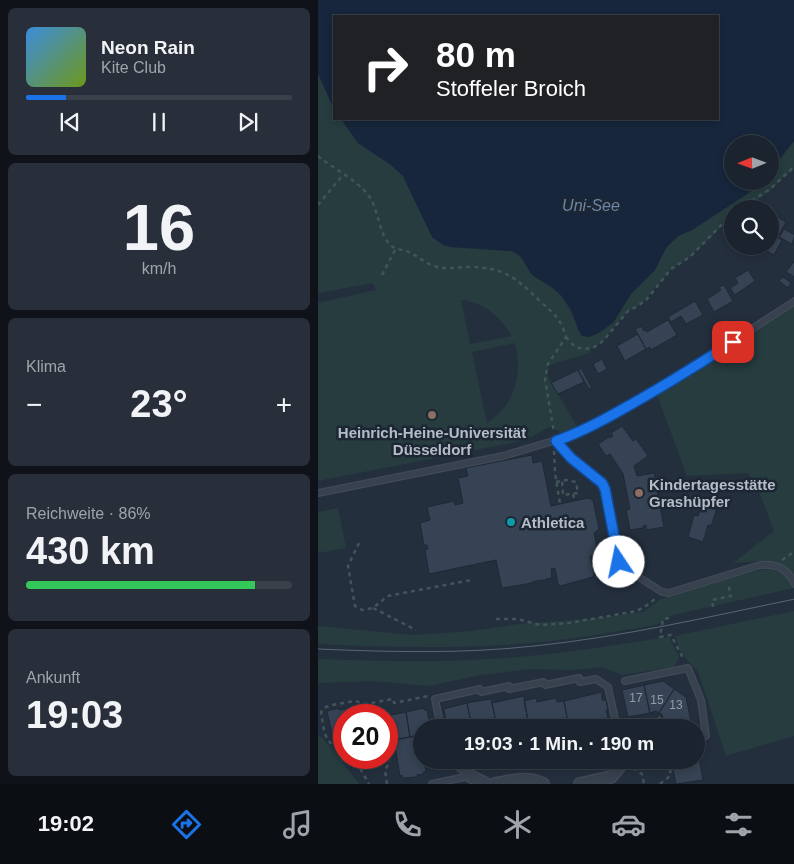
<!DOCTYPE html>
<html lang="de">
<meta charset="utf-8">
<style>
:root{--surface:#1b232e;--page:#282f3a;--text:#f1f3f6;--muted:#a0a4aa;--line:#39404a;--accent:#1a73e8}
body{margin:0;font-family:Helvetica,sans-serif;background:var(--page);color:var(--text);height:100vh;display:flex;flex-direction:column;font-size:19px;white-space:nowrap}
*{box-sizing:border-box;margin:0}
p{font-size:16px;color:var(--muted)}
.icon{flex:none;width:28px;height:28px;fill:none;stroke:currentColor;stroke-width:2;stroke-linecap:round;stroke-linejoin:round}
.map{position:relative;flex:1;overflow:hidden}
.panel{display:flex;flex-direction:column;gap:8px;padding:8px;background:#0f1319;width:318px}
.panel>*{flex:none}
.guide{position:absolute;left:15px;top:15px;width:386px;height:105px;border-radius:0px;box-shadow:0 2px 8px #0003,0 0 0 1px var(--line);background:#202124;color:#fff;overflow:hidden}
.needle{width:32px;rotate:269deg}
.tools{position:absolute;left:406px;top:135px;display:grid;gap:10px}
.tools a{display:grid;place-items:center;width:55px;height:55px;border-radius:50%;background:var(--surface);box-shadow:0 2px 8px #0003,0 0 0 1px var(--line);font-size:25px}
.speed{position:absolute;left:15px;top:704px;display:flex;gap:10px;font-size:25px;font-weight:700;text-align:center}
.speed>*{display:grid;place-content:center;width:65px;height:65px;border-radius:50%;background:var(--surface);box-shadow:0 2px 8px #0003,0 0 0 1px var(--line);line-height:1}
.speed .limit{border:8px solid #d22;background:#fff;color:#111}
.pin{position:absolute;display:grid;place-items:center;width:42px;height:42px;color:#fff;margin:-21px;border-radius:10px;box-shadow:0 2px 8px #0006}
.me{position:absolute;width:55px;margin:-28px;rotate:349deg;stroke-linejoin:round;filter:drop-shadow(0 0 4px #0008)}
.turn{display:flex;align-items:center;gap:18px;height:105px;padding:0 20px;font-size:22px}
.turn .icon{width:65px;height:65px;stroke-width:2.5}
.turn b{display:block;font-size:35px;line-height:42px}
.big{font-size:38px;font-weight:600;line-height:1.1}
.panel .tile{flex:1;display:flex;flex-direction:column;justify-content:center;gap:8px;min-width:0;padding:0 18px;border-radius:8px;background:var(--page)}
.panel .dial{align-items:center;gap:0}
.dial b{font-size:65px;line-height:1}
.song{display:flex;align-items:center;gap:15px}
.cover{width:60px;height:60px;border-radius:8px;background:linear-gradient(135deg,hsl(210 70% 55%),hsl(80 70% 35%))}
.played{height:5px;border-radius:2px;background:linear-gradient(90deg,var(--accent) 15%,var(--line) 15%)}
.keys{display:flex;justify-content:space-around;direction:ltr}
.heat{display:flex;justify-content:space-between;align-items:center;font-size:28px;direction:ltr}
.charge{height:8px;border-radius:4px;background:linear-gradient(90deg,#34c759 86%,var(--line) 0)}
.trip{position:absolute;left:95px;top:719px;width:292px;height:50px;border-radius:25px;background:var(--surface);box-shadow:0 2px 8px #0003,0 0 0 1px var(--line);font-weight:600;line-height:50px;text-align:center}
.tabs{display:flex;height:80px;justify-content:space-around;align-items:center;background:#0b0e12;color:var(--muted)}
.tabs .icon{width:35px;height:35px}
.tabs .current{color:var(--accent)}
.tabs b{font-size:22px;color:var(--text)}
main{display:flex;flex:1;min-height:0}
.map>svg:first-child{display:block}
</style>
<main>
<section class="panel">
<div class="tile">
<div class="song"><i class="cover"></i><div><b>Neon Rain</b><p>Kite Club</p></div></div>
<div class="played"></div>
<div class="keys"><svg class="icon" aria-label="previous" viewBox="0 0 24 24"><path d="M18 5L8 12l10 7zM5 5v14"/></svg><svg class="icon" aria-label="pause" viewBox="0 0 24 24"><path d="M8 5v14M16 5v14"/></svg><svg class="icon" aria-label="next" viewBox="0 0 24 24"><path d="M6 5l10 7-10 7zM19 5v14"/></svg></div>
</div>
<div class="tile dial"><b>16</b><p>km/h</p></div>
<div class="tile"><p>Klima</p>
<div class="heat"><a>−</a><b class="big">23°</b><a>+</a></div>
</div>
<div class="tile"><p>Reichweite · 86%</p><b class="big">430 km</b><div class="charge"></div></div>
<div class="tile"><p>Ankunft</p><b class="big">19:03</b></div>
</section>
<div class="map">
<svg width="477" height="784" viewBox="0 0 477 784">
<rect width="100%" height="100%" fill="#242f3e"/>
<path fill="#263c3f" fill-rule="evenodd" d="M0,74L16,109V119H23L40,143L73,165L85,176L107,222L125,245L193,251C210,259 205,267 216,276C221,280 227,282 232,286C248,297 254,314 261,331L295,323L313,294L337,270L348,248L360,235L374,230L435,190L443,181H452L453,170L476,141V168C460,182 438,209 415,209V216L372,257L353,269L329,298L320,306L310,311L285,341L273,349L272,353L231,365L229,375L261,430C250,436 245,435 235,427H231L208,440L0,481V303L58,290L55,283L0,293ZM143,300C165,302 183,317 194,336L152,344ZM197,343C205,375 197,405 169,423L154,352Z
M476,304V578C462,555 439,562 415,563L456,531L444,499L430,473L369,476L339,395Z
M20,508L28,548L0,553V512Z
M450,569C465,571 469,576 476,588L351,616C348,618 345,622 342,623C334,627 311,629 301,631C202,650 100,649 0,644V626L95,635L154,631L200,624L270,619L325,612L343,599L424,574Z
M476,611V736L408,756L380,672L363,653L357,636Z
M351,637L361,657L356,667L304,675L284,667L255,670L212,669L162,675L111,686L55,681L1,683L0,685V659C57,661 114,663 170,659C231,656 291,646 351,637Z
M0,734L14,748L41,784H0Z"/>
<path fill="#17263c" d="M0,0H476V141L453,170L452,144H415V181H443L435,190L374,230L360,236L348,248L337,270L313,294L295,323L279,334L271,337L264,336L261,331L253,309L243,295L233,287L214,275L202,255L193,251L131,247L125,245L114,237L85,176L73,165L40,143L23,119H400V16H16V109L0,74Z"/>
<path fill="#364354" stroke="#1f2835" d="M459,217L468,222L461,235L452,230Z
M466,229L477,235L474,244L461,237Z
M454,234L464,240L456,255L445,249L447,246H452V237Z
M477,260V277L468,272Z
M430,270L437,281L417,295L412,288L420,283L417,278Z
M465,277L473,283L470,288L461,281Z
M406,285L415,301L396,312L389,299L403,290L401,287Z
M377,301L385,315L368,324L363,316L353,322L350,317Z
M350,320L359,335L333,350L332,347L328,349L317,329L323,326L326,331L328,330L329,332Z
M320,334L328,349L307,361L299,346Z
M284,359L289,369L280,374L275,364Z
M263,368L274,388L271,389L260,370Z
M260,370L266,382L240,394L233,383Z
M304,426L315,441L318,439L330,456L316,466L319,476L336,473L346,527L328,530V525L325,526V528L312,530L308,510L312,509L305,474L292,454L288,456L280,444L291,437L292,438L295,436L293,433Z
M214,455L215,463L224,461L233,506L270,498L275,500L281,529L276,533L280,552L278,555L272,556L276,573L275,577L242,586L240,584L237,568L233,569L234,579L232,578L223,581V580L214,582V583L185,588L184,589L178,560L111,574L107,550L110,549L109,545H106L102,523L112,520L109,507L136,501L137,505L145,503L140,478L150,476L148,468Z
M386,498L401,502L393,526L390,525L385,542L370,537L376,515L380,516Z
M345,681L356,689L341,713L338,711L332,713L326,685Z
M326,685L332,713L310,717L304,690Z
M356,689L368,697L374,727L346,728L344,714L341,713Z
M284,692V700H288L290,710H288L290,718L279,720V719L264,723V722L259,723V725H255L254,723L250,724L246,701Z
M206,696L210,722H208L207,721L192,726V724L186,725L187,727H179L174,703Z
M218,698L219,702L238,698L239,702L246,701L250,722L222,727L220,723L211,726L206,701Z
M173,699L179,727H165V725L159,726L160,728H154L149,703Z
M149,703L154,727L129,728L126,709Z
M21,708V710L32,708L34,715H26V737L15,739L9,711Z
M45,708L46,712L50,711V713L58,711L59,715H34L33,711Z
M106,708V710H109L113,728H104V735L92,737L88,712Z
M88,712L92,737L76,740L75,734L73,732L69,736V716Z
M102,735L104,760H106L108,772H105L106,774L99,775V777L85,778L84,775L82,776L76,740Z
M380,752L385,780L358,784L353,760H379Z
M226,760H253L228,765Z"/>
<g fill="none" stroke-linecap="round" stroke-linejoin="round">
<g stroke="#414a57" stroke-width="8">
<path id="service" d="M238,441L253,458L284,483L287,489L301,561L305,567L344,592L351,593L442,565C459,564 469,568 477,584
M0,493L185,456L262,433L339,390L477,301
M307,681L370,668L383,700L388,736L379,739
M123,728L117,699L162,689L163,692L191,686V689L226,682L227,685L261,678L262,682L278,679L290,687L299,728
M131,760L152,776
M114,784L152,776"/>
</g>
<g stroke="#414a57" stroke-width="14">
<path id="minor" d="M152,776L168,784
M177,784C194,781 210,776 225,784
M262,784L293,777L306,761"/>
</g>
<path stroke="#3f5557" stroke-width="2.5" stroke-dasharray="4 4" stroke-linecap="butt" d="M0,156C16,169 39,180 51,196C61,210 61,238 75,247C80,250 87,250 93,253C101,257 107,263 116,266C127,270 138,267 150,267C186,267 197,277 222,301C236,314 243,319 248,337L230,364L227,379L236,433
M0,205L25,175
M420,209L451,190L477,166
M64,275L78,248
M248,337L256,346L264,349L275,348L285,341L310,311L320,306L329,299L353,269L372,257L415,213
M236,451L237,473L242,504
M238,482L248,480L258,482L260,493L245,495L244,480
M255,494L257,501
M41,543L30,566L37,606L44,610L55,608L70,596L153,580
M281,543L289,542
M464,560L477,551
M395,607L394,600L413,596L410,584
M55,608L98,630
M351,618L345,619L342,637L353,635L366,660
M178,619H199L222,625L251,623L319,611L331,604L339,597
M343,728L341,718L344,717
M26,754C5,739 7,736 3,712L8,707L14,705L37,701L47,704L75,699L76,703L110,696
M31,758L39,763L51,784
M215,760L216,768
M315,768L324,774L326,784
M69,784L67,770L72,761
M342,784L353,775L350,760"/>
<use href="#service" stroke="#38414e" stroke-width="5.5"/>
<use href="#minor" stroke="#38414e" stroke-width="11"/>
<path stroke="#5a6575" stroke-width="1" d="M0,649C72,652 144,654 216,646C304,637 390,617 477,599"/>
</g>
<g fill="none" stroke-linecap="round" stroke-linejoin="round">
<g stroke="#114b97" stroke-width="12">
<path id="route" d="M301,562L287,489L284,483L253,458L238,441C261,433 282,422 303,410C341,389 378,366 415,342"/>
</g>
<use href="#route" stroke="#1a73e8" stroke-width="9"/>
</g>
<g fill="#8d6e63" stroke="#1d2633" stroke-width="2">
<circle cx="114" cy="415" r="5"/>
<circle cx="321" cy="493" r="5"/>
</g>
<circle fill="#0f9aa8" stroke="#1d2633" stroke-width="2" cx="193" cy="522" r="5"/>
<g text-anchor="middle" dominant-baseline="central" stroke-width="5" stroke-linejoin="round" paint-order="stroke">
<g font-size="12" fill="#929caa">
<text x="318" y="698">17</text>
<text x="339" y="700">15</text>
<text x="358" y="705">13</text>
</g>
<g font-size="15" font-weight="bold" fill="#b4bcc9" stroke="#1d2633" text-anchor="start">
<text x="114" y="432" text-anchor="middle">Heinrich-Heine-Universität<tspan x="114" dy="17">Düsseldorf</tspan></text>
<text x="331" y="484">Kindertagesstätte<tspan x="331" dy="17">Grashüpfer</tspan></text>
<text x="203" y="522">Athletica</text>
</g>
<g font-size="16" font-style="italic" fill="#6d86a8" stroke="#1d2633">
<text x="273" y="205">Uni-See</text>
</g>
</g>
</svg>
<div class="tools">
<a><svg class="needle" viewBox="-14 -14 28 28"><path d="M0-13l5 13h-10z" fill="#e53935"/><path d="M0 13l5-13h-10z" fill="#a0a4aa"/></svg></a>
<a><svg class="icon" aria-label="search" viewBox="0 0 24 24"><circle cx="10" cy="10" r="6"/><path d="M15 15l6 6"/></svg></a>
</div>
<div class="speed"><div class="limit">20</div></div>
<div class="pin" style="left:415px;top:342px;background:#d93025"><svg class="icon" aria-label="arrive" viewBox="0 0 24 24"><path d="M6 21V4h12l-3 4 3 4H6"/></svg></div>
<svg class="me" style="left:301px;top:562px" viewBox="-20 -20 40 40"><circle r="19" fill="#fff"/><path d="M0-13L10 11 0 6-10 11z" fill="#1a73e8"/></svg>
<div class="trip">19:03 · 1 Min. · 190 m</div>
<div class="guide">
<div class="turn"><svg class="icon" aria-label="right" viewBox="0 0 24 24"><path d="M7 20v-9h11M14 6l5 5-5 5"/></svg><div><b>80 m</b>Stoffeler Broich</div></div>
</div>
</div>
</main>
<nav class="tabs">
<b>19:02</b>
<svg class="icon current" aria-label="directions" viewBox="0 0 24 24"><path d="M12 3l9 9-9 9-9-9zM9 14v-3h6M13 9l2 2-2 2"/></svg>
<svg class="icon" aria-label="music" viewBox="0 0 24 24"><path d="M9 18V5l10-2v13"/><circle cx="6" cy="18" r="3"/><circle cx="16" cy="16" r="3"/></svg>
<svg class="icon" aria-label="phone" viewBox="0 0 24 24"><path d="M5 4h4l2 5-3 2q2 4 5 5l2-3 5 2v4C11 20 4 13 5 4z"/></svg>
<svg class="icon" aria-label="climate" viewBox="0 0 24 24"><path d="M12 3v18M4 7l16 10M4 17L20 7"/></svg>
<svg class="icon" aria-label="car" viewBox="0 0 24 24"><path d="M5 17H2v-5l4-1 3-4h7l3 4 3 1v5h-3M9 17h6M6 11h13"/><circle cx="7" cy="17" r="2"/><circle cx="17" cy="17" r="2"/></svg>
<svg class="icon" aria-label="filters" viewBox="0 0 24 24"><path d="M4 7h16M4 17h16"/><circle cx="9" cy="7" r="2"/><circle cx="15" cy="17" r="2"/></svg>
</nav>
